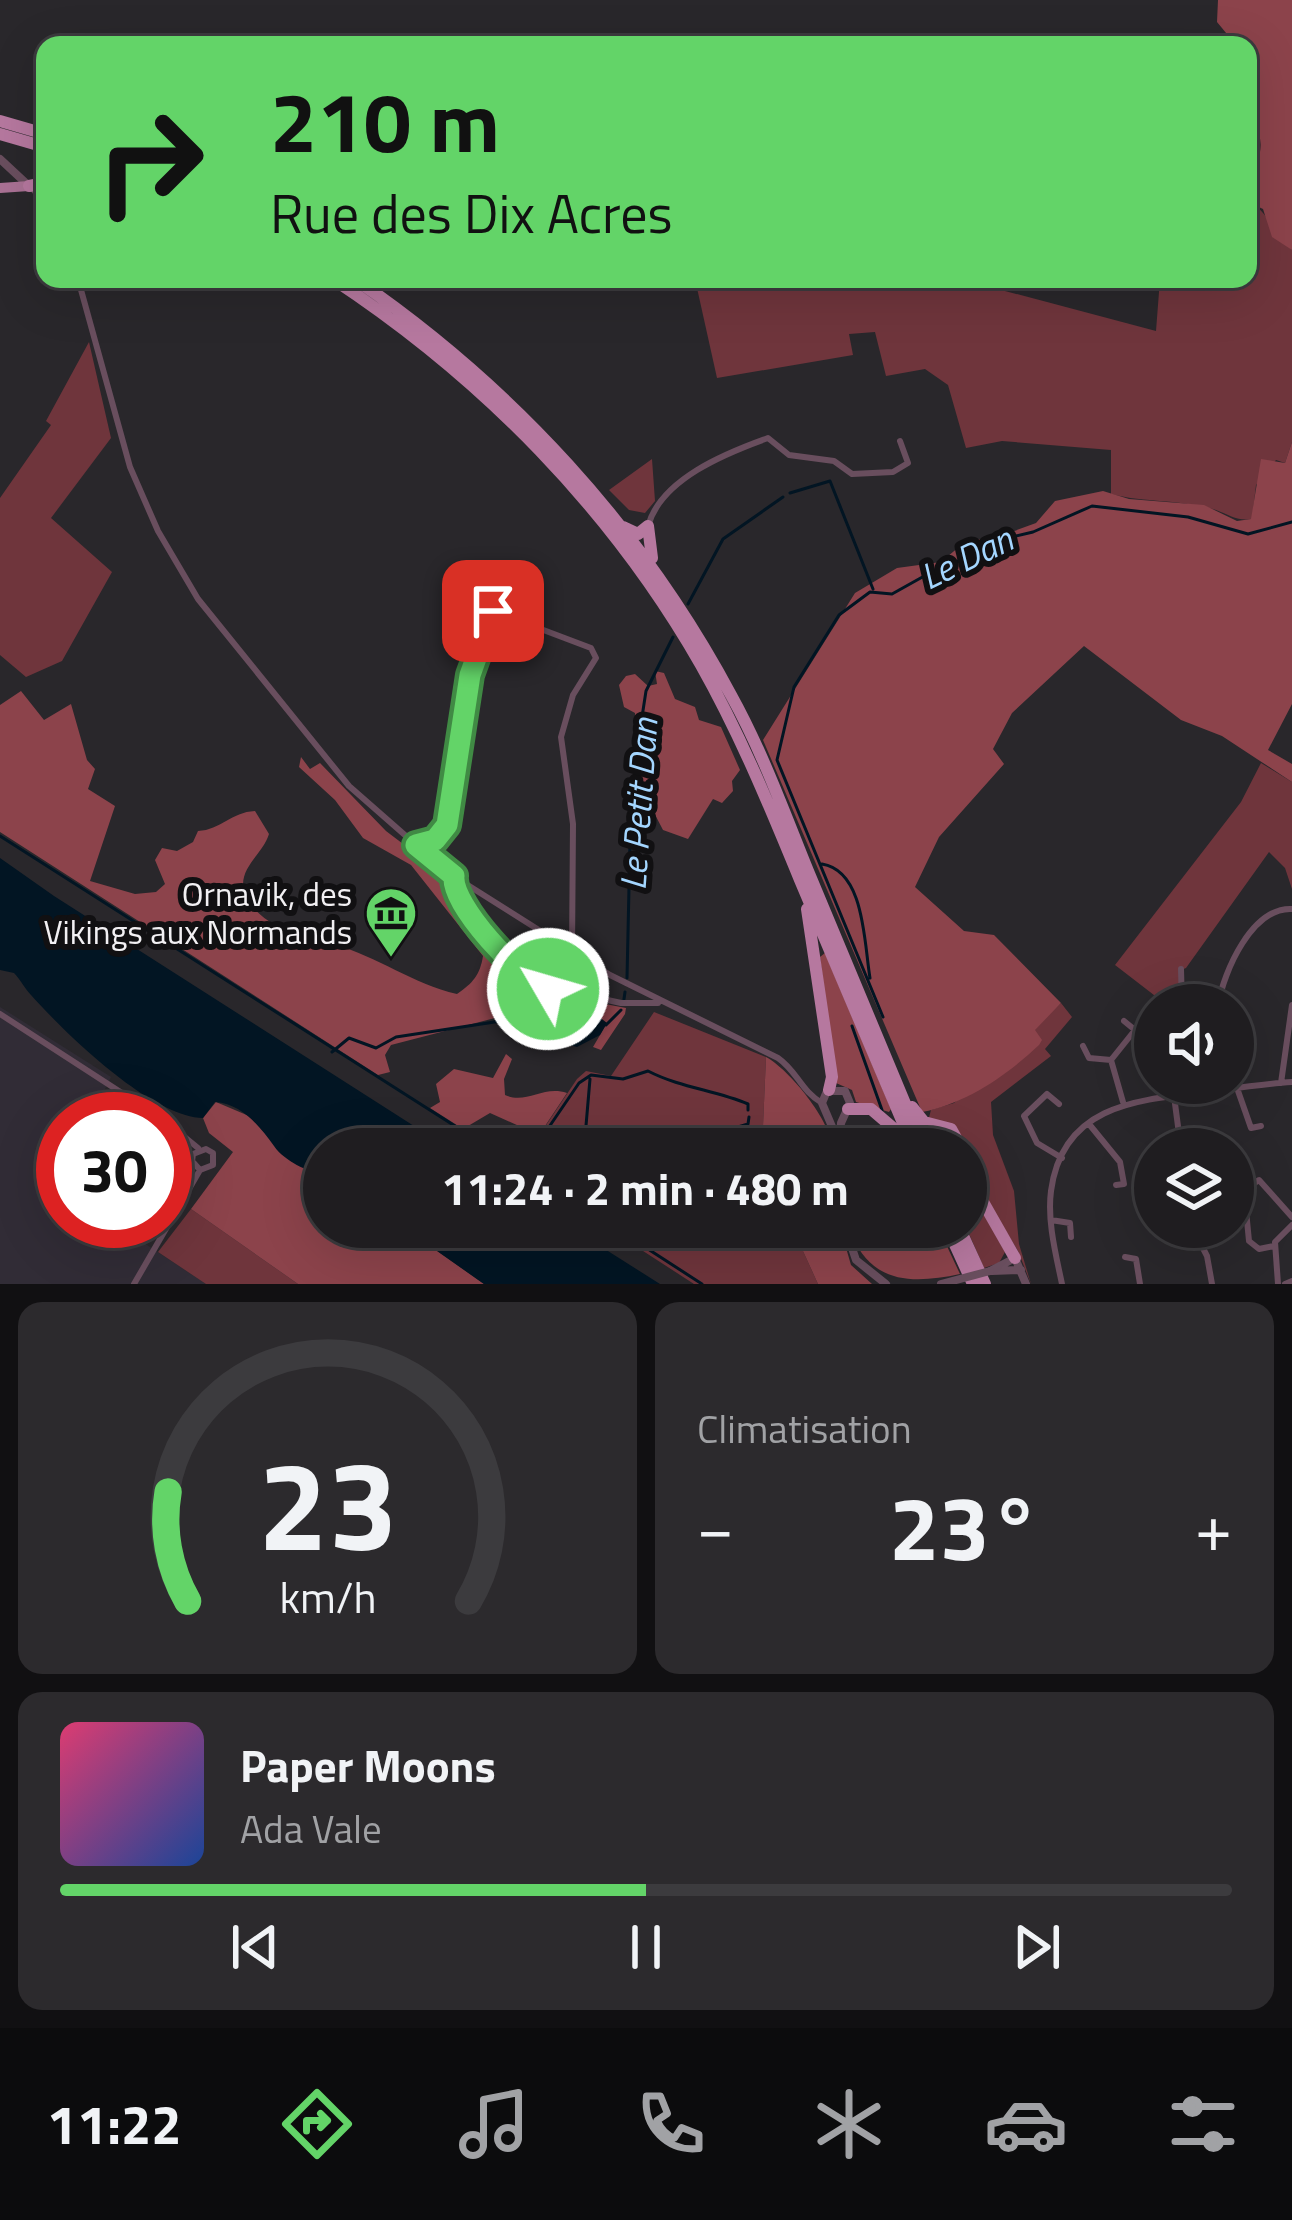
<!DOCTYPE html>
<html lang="fr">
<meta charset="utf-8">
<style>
:root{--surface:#1f1d20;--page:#2c2a2d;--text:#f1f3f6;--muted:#a1a2a5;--line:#3c3b3e;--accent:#63d468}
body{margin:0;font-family:"Titillium Web",sans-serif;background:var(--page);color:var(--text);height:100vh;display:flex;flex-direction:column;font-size:45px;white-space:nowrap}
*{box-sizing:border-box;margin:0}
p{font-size:39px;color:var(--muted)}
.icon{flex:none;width:66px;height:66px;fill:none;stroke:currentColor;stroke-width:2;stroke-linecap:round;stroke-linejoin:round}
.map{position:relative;height:1284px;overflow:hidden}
.sheet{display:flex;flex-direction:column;gap:18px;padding:18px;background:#111012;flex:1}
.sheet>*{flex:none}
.top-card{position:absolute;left:36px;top:36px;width:1221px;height:252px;border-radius:24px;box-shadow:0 12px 48px #0002,0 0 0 3px var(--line);background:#63d468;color:#111;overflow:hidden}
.tools{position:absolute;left:1134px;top:984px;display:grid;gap:24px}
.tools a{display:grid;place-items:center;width:120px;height:120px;border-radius:50%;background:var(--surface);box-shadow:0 12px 48px #0002,0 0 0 3px var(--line);font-size:60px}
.speed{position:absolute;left:36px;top:1092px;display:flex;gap:24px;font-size:60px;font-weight:700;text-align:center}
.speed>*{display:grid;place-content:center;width:156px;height:156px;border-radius:50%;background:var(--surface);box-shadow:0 12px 48px #0002,0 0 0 3px var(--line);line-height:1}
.speed .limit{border:18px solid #d22;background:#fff;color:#111}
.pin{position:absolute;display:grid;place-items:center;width:102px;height:102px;color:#fff;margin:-51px;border-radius:24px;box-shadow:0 6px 18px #0006}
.me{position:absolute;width:132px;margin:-66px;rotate:308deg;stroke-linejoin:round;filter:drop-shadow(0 0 9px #0008)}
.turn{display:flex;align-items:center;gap:42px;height:252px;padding:0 36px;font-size:54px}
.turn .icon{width:156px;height:156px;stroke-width:2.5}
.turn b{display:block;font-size:84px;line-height:102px}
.big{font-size:90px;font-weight:700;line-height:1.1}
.sheet .tile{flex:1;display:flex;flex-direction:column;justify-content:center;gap:18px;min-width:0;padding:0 42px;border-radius:24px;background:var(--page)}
.sheet .dial{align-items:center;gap:0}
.dial svg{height:312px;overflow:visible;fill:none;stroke:var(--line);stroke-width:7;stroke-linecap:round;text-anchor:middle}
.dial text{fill:var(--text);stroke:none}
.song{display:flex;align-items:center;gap:36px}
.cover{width:144px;height:144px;border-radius:18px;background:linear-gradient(135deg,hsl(340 70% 55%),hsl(220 70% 35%))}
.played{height:12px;border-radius:6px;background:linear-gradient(90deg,var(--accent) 50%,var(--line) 50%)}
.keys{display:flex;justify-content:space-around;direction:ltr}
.heat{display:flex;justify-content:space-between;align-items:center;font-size:66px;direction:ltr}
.sheet .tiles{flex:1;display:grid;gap:18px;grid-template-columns:1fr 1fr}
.tile:last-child{grid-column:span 2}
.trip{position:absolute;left:303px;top:1128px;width:684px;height:120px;border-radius:60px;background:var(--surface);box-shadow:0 12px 48px #0002,0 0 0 3px var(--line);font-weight:700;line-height:120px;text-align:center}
.dock{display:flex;height:192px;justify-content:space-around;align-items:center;background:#0c0c0d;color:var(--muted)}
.dock .icon{width:84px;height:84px}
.dock .current{color:var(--accent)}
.dock b{font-size:54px;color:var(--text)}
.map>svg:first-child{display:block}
</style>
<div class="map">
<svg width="1292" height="1284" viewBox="0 0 1292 1284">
<rect width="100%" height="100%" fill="#29272b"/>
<path fill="#312c36" d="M0,1007L111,1077L103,1093L137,1119H63V1221H157L144,1243L206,1284H0Z"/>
<path fill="#6f353c" d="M1248,202C1268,209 1274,236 1292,250V442L1285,463L1276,460L1256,485L1252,519C1235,521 1230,515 1216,510C1181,499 1145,503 1111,494V450L1002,441L966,448L948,385L925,369L886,376L875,332L849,334L853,355L717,378L695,279H960L1156,331L1160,279H1248Z
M89,342L111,438L51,518L112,572L62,661L26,677L0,655V498L51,425L46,421Z
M652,459L655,501L645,513L629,510L609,490Z
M1261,763L1292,782V889L1285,868L1269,852L1186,968L1179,971L1182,979L1163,1002L1115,965L1241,802Z
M1061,1003L1072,1017L1045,1049L1051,1056L991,1102L993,1135L1014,1191L1019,1244L1031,1284L1018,1251L970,1172L962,1139L928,1121L931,1110L954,1103Z
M654,1012L766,1057L762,1149H530L577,1079L586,1071L611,1076Z
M966,1182L1005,1252L999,1263L984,1268L966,1227Z
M191,1209L298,1284H206L158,1252Z
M606,1227H792L818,1284H694Z"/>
<path fill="#8c434b" d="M1218,0H1292V250L1272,237L1263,209L1248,202V173L1256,168C1267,134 1256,133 1248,104C1243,87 1248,63 1248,45H1236L1217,22Z
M1292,442V704L1268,750L1292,764V782L1222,736L1181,720L1084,646L1012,713L993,749L1004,764L939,837L915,887L964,931L994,935L1061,1003L1035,1030L1042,1040L1039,1045C1006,1076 967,1103 922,1112L763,740L855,593L897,568L941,562L966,541L998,537L1036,523L1055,501L1103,491L1129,499L1204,505L1237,521L1251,519L1261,459L1285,463Z
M655,671L664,673L675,699L695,707L699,720L721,727L740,770L732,781L733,791L722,803L713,799L688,839L663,830L636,778L635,713L624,707L619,685L626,676L635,674L648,686L657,684Z
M21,691L44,720L71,704L87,760L95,769L88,789L115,806L90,881L135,894L156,892L165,884L155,860L162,848L177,851L193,842L198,831C221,830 231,812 255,811L269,834C263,854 238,868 244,891C246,903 264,920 274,924C295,932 312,939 335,945C377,956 413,984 457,994C473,983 480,975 483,956L411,865L363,838L335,800L299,767L301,757L310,769L320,763L386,831L448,878L473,923L516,976L537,991L626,1008L625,1014L601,1050L593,1047L607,1023C579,1015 564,1008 540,1028L513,1017L495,1018L391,1045L385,1055L390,1072L378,1075L0,832V705Z
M825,953L891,1109L889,1112L856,1102L852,1090L836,1083L820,957Z
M506,1054L512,1059L504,1079L505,1095C526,1105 543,1085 567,1093L539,1135L490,1113L463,1129L430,1108L440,1102L436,1084L454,1069L493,1078Z
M766,1057C790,1070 831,1121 833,1149H762Z
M216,1102L249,1116L291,1161L324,1177V1227H403L484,1284H298L191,1209L233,1152L209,1133L203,1118Z
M792,1227H840L851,1265L872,1284H818Z
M855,1227H938L960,1274C913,1284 872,1284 852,1235Z"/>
<path fill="#021523" d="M0,858L54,896L450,1149H324V1177C307,1170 285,1162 274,1146C260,1127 243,1104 215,1102L203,1118C151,1117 66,1034 31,995C24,988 21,980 14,973L0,970Z
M564,1013H594L607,1023L600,1035L577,1047L542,1037L540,1028Z
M403,1227H570L660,1284H484Z"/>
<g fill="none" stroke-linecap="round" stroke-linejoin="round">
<path stroke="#021523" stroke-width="3" d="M790,493L830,481L873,589
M688,604L723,539L783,497
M0,836L491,1149
M822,864C865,871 864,943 870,978
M627,978L630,842L642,717L646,691L673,637
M624,999L625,992
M883,1017L777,760L794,687L839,615L870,592L892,594L926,575L945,576L960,559L986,543L1033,532L1092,506L1188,517L1248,534L1292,522
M606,1025L621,1010
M852,1026L882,1110
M332,1052L349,1038L376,1048L396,1037L501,1021L543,1030
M534,1149L579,1083L591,1075L623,1079L648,1071C681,1088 715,1090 748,1104V1110
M584,1149L590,1079
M664,1149L748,1124L749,1117
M614,1227L702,1284
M647,1245L669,1227"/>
<path stroke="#694e5e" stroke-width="6" d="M32,188L45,203
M78,279L130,467L158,531L198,599L349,786L447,872L610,975L778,1058C797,1071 801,1091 822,1103
M648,526C661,479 726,453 768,438L789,455L834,461L852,474L893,472L908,463L900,441
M416,845L435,840L447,825L469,675L493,611L591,648L596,658L573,695L561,737L573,824L572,951
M454,876L455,892L531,983L621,1003H658
M1181,969L1182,1005
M577,995L580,957
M1218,1005C1224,971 1252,907 1292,909
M0,1014L162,1119
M1083,1046L1089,1058L1111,1060
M1111,1060L1135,1030L1124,1021
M1111,1060L1123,1102
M1281,1083L1292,1005
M1237,1088L1251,1128L1261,1126
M1174,1096L1181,1149
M1059,1104L1047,1094L1024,1116L1037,1143L1062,1158
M165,1121L198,1148
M1089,1124L1120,1162L1124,1184L1116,1185
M1051,1220L1070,1223L1071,1237
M1192,1227L1207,1256L1212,1284
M1274,1246L1259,1249L1249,1241L1244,1190L1259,1180L1292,1217
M1125,1257L1136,1259L1140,1284
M134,1284L200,1170L213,1165V1153L206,1149L193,1154L192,1161L200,1170
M1062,1284C1056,1255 1047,1221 1051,1191C1062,1108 1132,1100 1199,1093C1230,1089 1261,1084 1292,1082
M1278,1284L1275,1242L1292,1225
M1285,1284L1292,1281"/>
<path stroke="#694e5e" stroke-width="8" d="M0,159L29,186
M839,1143L822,1103L827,1091H845L850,1103L841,1123L839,1149
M845,1227L856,1260L886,1284
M990,1271L1015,1258L1026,1284
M992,1271L1021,1270"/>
<path stroke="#a97194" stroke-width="10" d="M0,188L29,186"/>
<path stroke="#b6789f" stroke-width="12" d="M0,121L45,134
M0,134L45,147
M29,186L45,183
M333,279C483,378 612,509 701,665C740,734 770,807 800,880C838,970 876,1059 914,1149
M355,279C512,387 641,527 731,695C762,751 784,812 808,871C847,963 885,1056 924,1149
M623,527L638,534L648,526L652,558
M807,909L832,1077L829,1090
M912,1107L924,1122L951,1129L962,1149
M848,1109H871L892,1127L906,1149
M966,1172L1015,1258
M947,1227L973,1284
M959,1227L985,1284"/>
<path stroke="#694e5e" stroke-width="8" d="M941,1284L990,1271"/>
</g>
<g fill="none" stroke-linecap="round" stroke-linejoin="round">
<g stroke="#408a44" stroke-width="30">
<path id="route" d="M493,611L470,675L447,825L435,840L416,845L454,876C451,905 520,979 548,989"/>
</g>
<use href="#route" stroke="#63d468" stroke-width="21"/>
</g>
<defs>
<g id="museum-pin" transform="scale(2.7)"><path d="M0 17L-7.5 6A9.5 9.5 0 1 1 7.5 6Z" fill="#63d468" stroke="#111012"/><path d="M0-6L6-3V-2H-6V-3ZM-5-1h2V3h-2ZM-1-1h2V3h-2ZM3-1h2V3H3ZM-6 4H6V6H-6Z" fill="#111"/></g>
</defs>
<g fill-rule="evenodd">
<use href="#museum-pin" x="391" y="913"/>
</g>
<g text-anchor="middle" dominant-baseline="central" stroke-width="12" stroke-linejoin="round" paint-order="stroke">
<g font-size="33" fill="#f2f0f3" stroke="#111012" text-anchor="end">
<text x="352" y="894">Ornavik, des<tspan x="352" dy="38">Vikings aux Normands</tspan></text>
</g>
<g font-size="36" font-style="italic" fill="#a4d6ff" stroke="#111012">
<text transform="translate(966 557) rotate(-26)">Le Dan</text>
<text transform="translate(638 804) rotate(-86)">Le Petit Dan</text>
</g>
</g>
</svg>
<div class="tools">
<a><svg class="icon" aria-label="sound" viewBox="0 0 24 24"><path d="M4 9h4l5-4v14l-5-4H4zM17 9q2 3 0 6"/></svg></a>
<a><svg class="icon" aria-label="layers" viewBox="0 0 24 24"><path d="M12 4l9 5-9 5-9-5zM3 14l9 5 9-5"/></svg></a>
</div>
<div class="speed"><div class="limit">30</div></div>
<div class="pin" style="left:493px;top:611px;background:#d93025"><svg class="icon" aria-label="arrive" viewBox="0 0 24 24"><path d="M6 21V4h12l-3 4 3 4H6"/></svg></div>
<svg class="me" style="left:548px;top:989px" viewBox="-20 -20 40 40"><circle r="17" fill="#63d468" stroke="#fff" stroke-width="3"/><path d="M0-11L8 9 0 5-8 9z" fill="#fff"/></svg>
<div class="trip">11:24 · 2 min · 480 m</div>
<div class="top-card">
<div class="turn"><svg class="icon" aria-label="right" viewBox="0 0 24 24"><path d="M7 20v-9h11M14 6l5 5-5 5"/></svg><div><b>210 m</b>Rue des Dix Acres</div></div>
</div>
</div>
<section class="sheet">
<div class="tiles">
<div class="tile dial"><svg viewBox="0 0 100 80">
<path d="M14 69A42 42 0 1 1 86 69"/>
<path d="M14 69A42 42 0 0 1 9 41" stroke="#63d468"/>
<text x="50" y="56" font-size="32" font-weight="700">23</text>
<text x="50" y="72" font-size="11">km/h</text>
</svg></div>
<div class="tile"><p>Climatisation</p>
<div class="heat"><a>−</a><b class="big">23°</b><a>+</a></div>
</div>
<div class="tile">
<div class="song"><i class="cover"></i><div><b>Paper Moons</b><p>Ada Vale</p></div></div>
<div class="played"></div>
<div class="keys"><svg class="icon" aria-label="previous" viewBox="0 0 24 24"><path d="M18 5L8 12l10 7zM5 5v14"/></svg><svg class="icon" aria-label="pause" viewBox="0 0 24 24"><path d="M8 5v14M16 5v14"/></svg><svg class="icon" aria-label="next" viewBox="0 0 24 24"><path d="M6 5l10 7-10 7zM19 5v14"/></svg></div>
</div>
</div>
</section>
<nav class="dock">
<b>11:22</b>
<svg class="icon current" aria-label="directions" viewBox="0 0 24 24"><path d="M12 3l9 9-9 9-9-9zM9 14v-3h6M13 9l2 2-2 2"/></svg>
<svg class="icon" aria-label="music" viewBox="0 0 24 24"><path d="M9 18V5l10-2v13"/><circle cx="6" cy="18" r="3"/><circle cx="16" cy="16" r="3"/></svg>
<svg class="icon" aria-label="phone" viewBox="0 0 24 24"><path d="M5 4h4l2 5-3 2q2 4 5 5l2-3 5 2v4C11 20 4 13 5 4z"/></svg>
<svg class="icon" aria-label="climate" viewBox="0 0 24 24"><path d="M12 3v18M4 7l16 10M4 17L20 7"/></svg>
<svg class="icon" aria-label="car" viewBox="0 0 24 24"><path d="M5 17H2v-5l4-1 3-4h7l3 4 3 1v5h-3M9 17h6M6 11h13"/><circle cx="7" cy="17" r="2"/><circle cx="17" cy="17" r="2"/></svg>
<svg class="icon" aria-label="filters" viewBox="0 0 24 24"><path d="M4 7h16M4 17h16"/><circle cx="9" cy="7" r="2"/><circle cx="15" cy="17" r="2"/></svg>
</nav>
